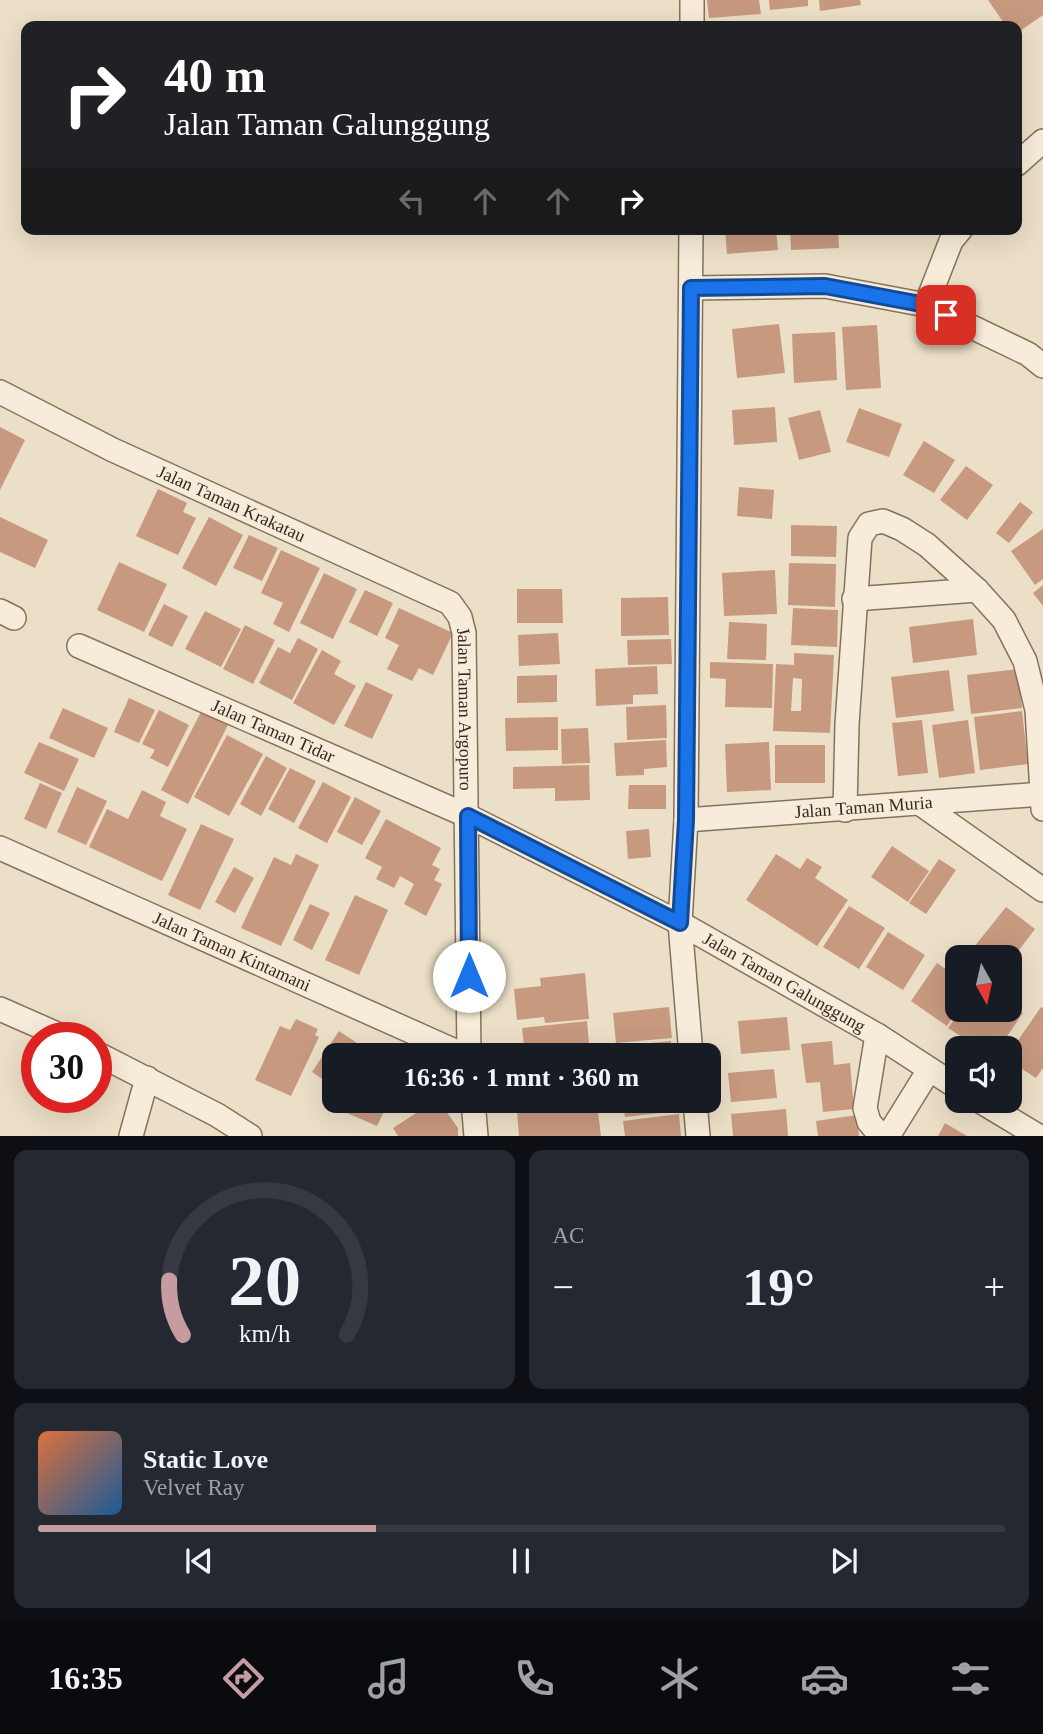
<!DOCTYPE html>
<html lang="id">
<meta charset="utf-8">
<style>
:root{--surface:#171b24;--page:#242831;--text:#f1f3f6;--muted:#9ea1a6;--line:#363941;--accent:#c69ca0}
body{margin:0;font-family:Georgia,serif;background:var(--page);color:var(--text);height:100vh;display:flex;flex-direction:column;font-size:26px;white-space:nowrap}
*{box-sizing:border-box;margin:0}
p{font-size:23px;color:var(--muted)}
.icon{flex:none;width:38px;height:38px;fill:none;stroke:currentColor;stroke-width:2;stroke-linecap:round;stroke-linejoin:round}
.map{position:relative;height:1136px;overflow:hidden}
.panel{display:flex;flex-direction:column;gap:14px;padding:14px;background:#0d0f14;flex:1}
.panel>*{flex:none}
.banner{position:absolute;left:21px;top:21px;width:1001px;height:214px;border-radius:14px;box-shadow:0 7px 28px #0002;background:#202124;color:#fff;overflow:hidden}
.needle{width:46px;rotate:172deg}
.fabs{position:absolute;left:945px;top:945px;display:grid;gap:14px}
.fabs a{display:grid;place-items:center;width:77px;height:77px;border-radius:14px;background:var(--surface);box-shadow:0 7px 28px #0002;font-size:35px}
.speed{position:absolute;left:21px;top:1022px;display:flex;gap:14px;font-size:35px;font-weight:700;text-align:center}
.speed>*{display:grid;place-content:center;width:91px;height:91px;border-radius:50%;background:var(--surface);box-shadow:0 7px 28px #0002;line-height:1}
.speed .limit{border:10px solid #d22;background:#fff;color:#111}
.pin{position:absolute;display:grid;place-items:center;width:60px;height:60px;color:#fff;margin:-30px;border-radius:14px;box-shadow:0 4px 10px #0006}
.me{position:absolute;width:77px;margin:-38px;rotate:0deg;stroke-linejoin:round;filter:drop-shadow(0 0 5px #0008)}
.turn{display:flex;align-items:center;gap:24px;height:147px;padding:0 28px;font-size:32px}
.turn .icon{width:91px;height:91px;stroke-width:2.5}
.turn b{display:block;font-size:49px;line-height:60px}
.lanes{display:flex;align-items:center;height:66px;padding:0 28px;background:#0003;justify-content:center;gap:35px;direction:ltr}
.lanes .off{opacity:.35}
.big{font-size:52px;font-weight:700;line-height:1.1}
.panel .tile{flex:1;display:flex;flex-direction:column;justify-content:center;gap:10px;min-width:0;padding:0 24px;border-radius:14px;background:var(--page)}
.panel .dial{align-items:center;gap:0}
.dial svg{height:182px;overflow:visible;fill:none;stroke:var(--line);stroke-width:7;stroke-linecap:round;text-anchor:middle}
.dial text{fill:var(--text);stroke:none}
.song{display:flex;align-items:center;gap:21px}
.cover{width:84px;height:84px;border-radius:10px;background:linear-gradient(135deg,hsl(20 70% 55%),hsl(210 70% 35%))}
.played{height:7px;border-radius:4px;background:linear-gradient(90deg,var(--accent) 35%,var(--line) 35%)}
.keys{display:flex;justify-content:space-around;direction:ltr}
.heat{display:flex;justify-content:space-between;align-items:center;font-size:38px;direction:ltr}
.panel .tiles{flex:1;display:grid;gap:14px;grid-template-columns:1fr 1fr}
.tile:last-child{grid-column:span 2}
.trip{position:absolute;left:322px;top:1043px;width:399px;height:70px;border-radius:14px;background:var(--surface);box-shadow:0 7px 28px #0002;font-weight:700;line-height:70px;text-align:center}
.tab-bar{display:flex;height:112px;justify-content:space-around;align-items:center;background:#090b0e;color:var(--muted)}
.tab-bar .icon{width:49px;height:49px}
.tab-bar .current{color:var(--accent)}
.tab-bar b{font-size:32px;color:var(--text)}
.map>svg:first-child{display:block}
</style>
<div class="map">
<svg width="1043" height="1136" viewBox="0 0 1043 1136">
<rect width="100%" height="100%" fill="#ecdfc7"/>
<path fill="#c7997f" fill-rule="evenodd" d="M707,0H759L761,14L709,18Z
M769,0H808V6L770,10Z
M819,0H860L861,5L820,11Z
M988,0H1043V15L1017,33V26H1006Z
M725,229H776L778,250L727,254Z
M790,229H838L839,248L791,250Z
M779,324L785,373L737,378L732,329Z
M877,325L881,388L846,390L842,327Z
M835,332L837,380L794,383L792,334Z
M775,407L777,442L734,445L732,410Z
M859,408L902,424L889,457L846,442Z
M820,410L831,452L799,460L788,418Z
M0,427L25,440L0,490Z
M924,441L955,460L934,493L903,475Z
M966,466L993,485L967,520L940,500Z
M739,487L774,490L772,519L737,516Z
M158,489L187,503L183,512L196,518L178,555L136,536Z
M1020,502L1033,512L1009,543L996,533Z
M0,517L48,540L35,568L0,552Z
M209,517L243,535L216,586L182,568Z
M791,525L837,526L836,557L791,556Z
M1043,529V579L1035,585L1011,551Z
M249,535L278,548L262,581L233,568Z
M281,550L320,568L289,632L273,624L283,603L261,593Z
M119,562L167,584L144,632L97,610Z
M789,563L836,564L835,607L788,605Z
M775,570L777,614L724,616L722,573Z
M324,573L357,589L333,639L300,623Z
M1043,585V606L1033,593Z
M517,589H562L563,623H517Z
M365,590L393,603L377,636L349,622Z
M668,597L669,635L621,636V598Z
M164,604L188,616L172,647L148,635Z
M399,608L453,633L433,675L419,668L412,681L387,669L399,645L385,638Z
M793,608L838,610L837,647L791,645Z
M205,611L241,629L221,667L185,649Z
M973,619L977,655L913,663L909,627Z
M729,622L767,624L766,660L727,659Z
M245,625L275,640L253,684L223,669Z
M558,633L560,664L519,666L518,635Z
M298,638L318,649L292,700L259,683L278,647L290,653Z
M671,639L672,664L628,665L627,640Z
M322,650L341,661L334,674L356,686L334,725L293,703Z
M794,653L834,655L830,733L773,731L776,664L794,665ZM793,678L802,679L801,711H791Z
M710,662L773,664L772,708L725,707L726,679L710,678Z
M657,666L658,694L633,695V704L596,706L595,669Z
M1018,669L1022,708L971,714L967,675Z
M949,670L954,711L896,718L891,677Z
M557,675V702L517,703V676Z
M366,682L393,695L372,739L344,726Z
M129,698L155,710L139,743L114,732Z
M666,705L667,738L627,740L626,707Z
M63,708L108,728L94,758L49,738Z
M159,710L189,725L168,767L150,758L155,750L142,744Z
M202,710L229,723L188,804L161,790Z
M1022,711L1028,764L980,770L974,717Z
M558,717V750L506,751L505,718Z
M922,720L928,773L898,776L892,723Z
M968,720L975,773L939,778L932,725Z
M588,728L590,763L562,764L561,729Z
M227,735L263,754L229,816L194,797Z
M666,740L667,767L644,769V775L616,776L614,743Z
M39,742L79,759L64,791L24,773Z
M769,742L771,790L727,792L725,744Z
M775,745H825V783H775Z
M266,756L287,768L261,816L240,804Z
M589,765L590,800L555,801V788L513,789V767Z
M290,768L316,781L294,823L268,809Z
M323,782L351,797L327,843L298,828Z
M40,783L62,793L46,829L24,819Z
M629,785H666V809H628Z
M77,787L107,801L86,845L57,832Z
M142,790L166,802L160,816L187,829L162,881L89,847L107,809L128,819Z
M355,797L381,811L362,845L337,832Z
M386,819L441,848L432,865L440,869L434,880L442,884L426,916L404,904L414,884L400,876L394,888L376,879L382,867L365,858Z
M201,824L234,839L200,910L168,895Z
M649,829L651,857L628,859L626,831Z
M892,846L929,871L908,902L871,877Z
M296,854L319,865L281,946L241,928L274,857L291,865Z
M776,854L800,869L807,858L822,867L815,878L848,900L817,946L746,900Z
M939,859L956,870L926,914L909,903Z
M234,867L254,878L235,913L215,902Z
M355,895L388,910L359,975L325,960Z
M310,904L330,913L312,950L293,940Z
M849,906L885,928L859,969L823,947Z
M1006,907L1035,929L1010,962V957H987L974,947Z
M888,932L925,955L903,990L866,967Z
M937,963L957,977V1011L947,1026L911,1001Z
M585,973L589,1019L545,1023L544,1017L517,1020L514,989L541,986L540,978Z
M1010,1004L1023,1013L999,1048H979L948,1028L961,1010H1010Z
M669,1007L672,1038L616,1043L613,1013Z
M1041,1007L1043,1008V1068L1036,1078L1010,1061V1052Z
M787,1017L790,1050L741,1054L738,1021Z
M296,1019L318,1029L315,1035L319,1037L291,1096L255,1080L280,1026L290,1030Z
M587,1021L590,1055H525L522,1028Z
M339,1031L360,1045L353,1055H334L333,1086L312,1072Z
M671,1041L672,1055H619L618,1046Z
M832,1041L834,1065L850,1063L854,1109L823,1112L820,1082L806,1083L801,1044Z
M774,1069L777,1098L731,1102L728,1073Z
M344,1101H389L377,1126L340,1110Z
M435,1101H439L458,1128V1136H398L393,1128Z
M528,1101H576V1102L528,1108Z
M623,1101H677L678,1111L625,1117Z
M597,1104L601,1136H519L517,1112Z
M786,1109L788,1136H733L731,1114Z
M679,1114L681,1136H625L623,1121Z
M857,1115L859,1136H818L816,1121Z
M945,1123L967,1136H938Z"/>
<g fill="none" stroke-linecap="round" stroke-linejoin="round">
<g stroke="#86715d" stroke-width="26">
<g id="street">
<path d="M692,26V0"/>
<path d="M1017,164L1043,141"/>
<path d="M691,288L825,286L926,305L1028,354L1043,366"/>
<path d="M926,305L951,241L961,229"/>
<path id="s1" d="M0,392L113,450L450,603L460,617L464,633L469,1055"/>
<path d="M854,599L977,590"/>
<path d="M0,611L14,618"/>
<path id="s2" d="M79,646L468,816L680,923L877,1035L957,1087"/>
<path d="M921,804L1043,890"/>
<path d="M845,810L847,724L860,538L869,524L883,521L902,529L927,545L977,590L1004,620L1025,661L1037,710L1043,809"/>
<path id="s3" d="M686,820L1043,794"/>
<path id="s4" d="M0,848L464,1055"/>
<path d="M0,1009L66,1038"/>
<path d="M877,1035L865,1108L869,1122L881,1136"/>
<path d="M96,1053L217,1115L250,1136"/>
<path d="M691,1055L680,923L686,820L691,229"/>
<path d="M473,1101L476,1136"/>
<path d="M695,1101L698,1136"/>
<path d="M980,1101L1038,1136"/>
<path d="M131,1136L147,1078"/>
<path d="M888,1136L929,1070"/>
</g>
</g>
<use href="#street" stroke="#f7ecd9" stroke-width="23"/>
</g>
<g fill="none" stroke-linecap="round" stroke-linejoin="round">
<g stroke="#114b97" stroke-width="18">
<path id="route" d="M469,976L468,816L680,923L686,820L691,288L825,286L926,305L946,315"/>
</g>
<use href="#route" stroke="#1a73e8" stroke-width="12"/>
</g>
<g text-anchor="middle" dominant-baseline="central" stroke-width="7" stroke-linejoin="round" paint-order="stroke">
<g font-size="18" fill="#372a20" stroke="#f3e9d6">
<text stroke="none"><textPath href="#s1" startOffset="257">Jalan Taman Krakatau</textPath></text>
<text stroke="none"><textPath href="#s1" startOffset="607">Jalan Taman Argopuro</textPath></text>
<text stroke="none"><textPath href="#s2" startOffset="212">Jalan Taman Tidar</textPath></text>
<text stroke="none"><textPath href="#s3" startOffset="178">Jalan Taman Muria</textPath></text>
<text stroke="none"><textPath href="#s4" startOffset="254">Jalan Taman Kintamani</textPath></text>
<text stroke="none"><textPath href="#s2" startOffset="782">Jalan Taman Galunggung</textPath></text>
</g>
</g>
</svg>
<div class="fabs">
<a><svg class="needle" viewBox="-14 -14 28 28"><path d="M0-13l5 13h-10z" fill="#e53935"/><path d="M0 13l5-13h-10z" fill="#9ea1a6"/></svg></a>
<a><svg class="icon" aria-label="sound" viewBox="0 0 24 24"><path d="M4 9h4l5-4v14l-5-4H4zM17 9q2 3 0 6"/></svg></a>
</div>
<div class="speed"><div class="limit">30</div></div>
<div class="pin" style="left:946px;top:315px;background:#d93025"><svg class="icon" aria-label="arrive" viewBox="0 0 24 24"><path d="M6 21V4h12l-3 4 3 4H6"/></svg></div>
<svg class="me" style="left:469px;top:976px" viewBox="-20 -20 40 40"><circle r="19" fill="#fff"/><path d="M0-13L10 11 0 6-10 11z" fill="#1a73e8"/></svg>
<div class="trip">16:36 · 1 mnt · 360 m</div>
<div class="banner">
<div class="turn"><svg class="icon" aria-label="right" viewBox="0 0 24 24"><path d="M7 20v-9h11M14 6l5 5-5 5"/></svg><div><b>40 m</b>Jalan Taman Galunggung</div></div>
<div class="lanes"><svg class="icon off" aria-label="left" viewBox="0 0 24 24"><path d="M17 20v-9H6M10 6l-5 5 5 5"/></svg><svg class="icon off" aria-label="ahead" viewBox="0 0 24 24"><path d="M12 20V5M6 11l6-6 6 6"/></svg><svg class="icon off" aria-label="ahead" viewBox="0 0 24 24"><path d="M12 20V5M6 11l6-6 6 6"/></svg><svg class="icon" aria-label="right" viewBox="0 0 24 24"><path d="M7 20v-9h11M14 6l5 5-5 5"/></svg></div>
</div>
</div>
<section class="panel">
<div class="tiles">
<div class="tile dial"><svg viewBox="0 0 100 80">
<path d="M14 69A42 42 0 1 1 86 69"/>
<path d="M14 69A42 42 0 0 1 8 45" stroke="#c69ca0"/>
<text x="50" y="56" font-size="32" font-weight="700">20</text>
<text x="50" y="72" font-size="11">km/h</text>
</svg></div>
<div class="tile"><p>AC</p>
<div class="heat"><a>−</a><b class="big">19°</b><a>+</a></div>
</div>
<div class="tile">
<div class="song"><i class="cover"></i><div><b>Static Love</b><p>Velvet Ray</p></div></div>
<div class="played"></div>
<div class="keys"><svg class="icon" aria-label="previous" viewBox="0 0 24 24"><path d="M18 5L8 12l10 7zM5 5v14"/></svg><svg class="icon" aria-label="pause" viewBox="0 0 24 24"><path d="M8 5v14M16 5v14"/></svg><svg class="icon" aria-label="next" viewBox="0 0 24 24"><path d="M6 5l10 7-10 7zM19 5v14"/></svg></div>
</div>
</div>
</section>
<nav class="tab-bar">
<b>16:35</b>
<svg class="icon current" aria-label="directions" viewBox="0 0 24 24"><path d="M12 3l9 9-9 9-9-9zM9 14v-3h6M13 9l2 2-2 2"/></svg>
<svg class="icon" aria-label="music" viewBox="0 0 24 24"><path d="M9 18V5l10-2v13"/><circle cx="6" cy="18" r="3"/><circle cx="16" cy="16" r="3"/></svg>
<svg class="icon" aria-label="phone" viewBox="0 0 24 24"><path d="M5 4h4l2 5-3 2q2 4 5 5l2-3 5 2v4C11 20 4 13 5 4z"/></svg>
<svg class="icon" aria-label="climate" viewBox="0 0 24 24"><path d="M12 3v18M4 7l16 10M4 17L20 7"/></svg>
<svg class="icon" aria-label="car" viewBox="0 0 24 24"><path d="M5 17H2v-5l4-1 3-4h7l3 4 3 1v5h-3M9 17h6M6 11h13"/><circle cx="7" cy="17" r="2"/><circle cx="17" cy="17" r="2"/></svg>
<svg class="icon" aria-label="filters" viewBox="0 0 24 24"><path d="M4 7h16M4 17h16"/><circle cx="9" cy="7" r="2"/><circle cx="15" cy="17" r="2"/></svg>
</nav>
